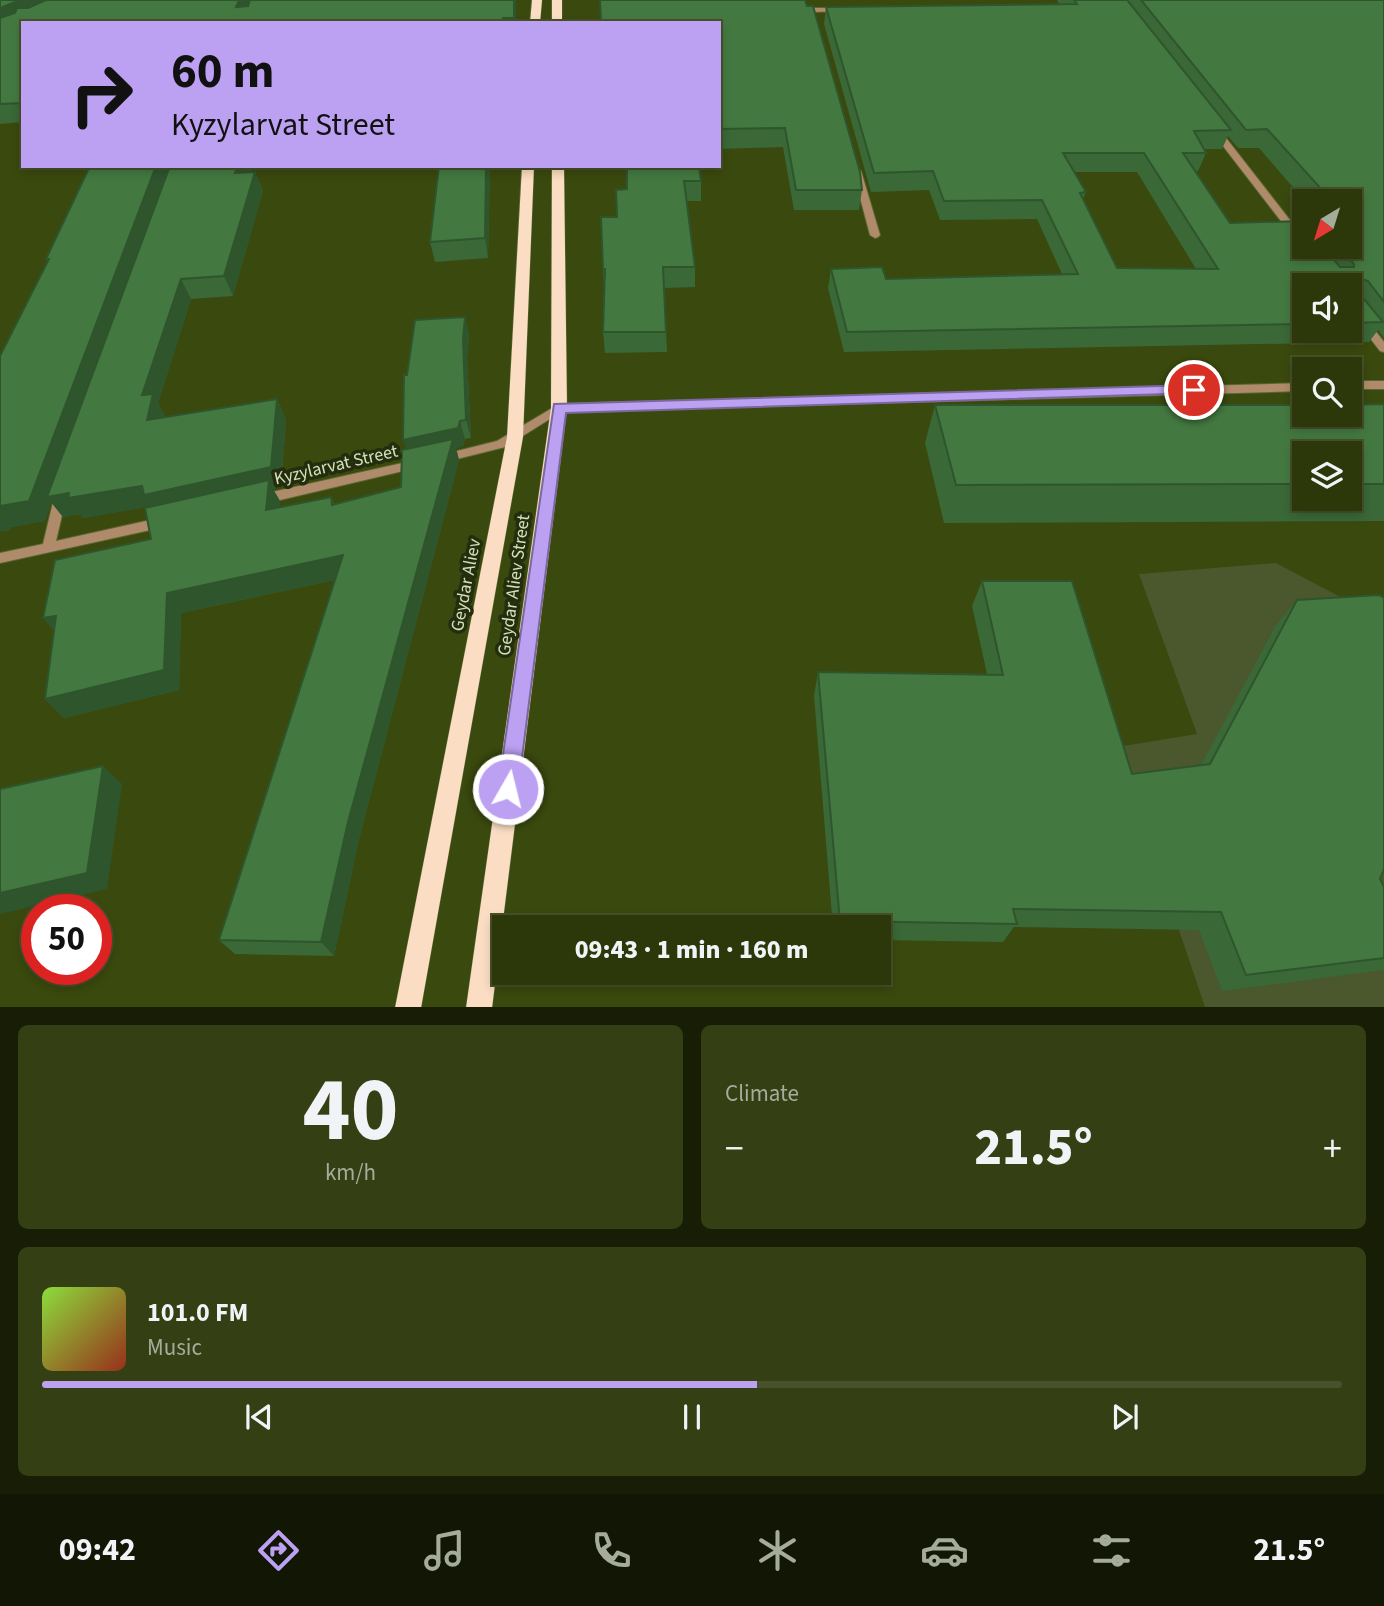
<!DOCTYPE html>
<meta charset="utf-8">
<style>
:root{--surface:#2c370a;--page:#343f13;--text:#f1f3f6;--muted:#a6ac9c;--line:#48512b;--accent:#bca0f2}
body{margin:0;font-family:"Source Sans 3",sans-serif;background:var(--page);color:var(--text);height:100vh;display:flex;flex-direction:column;font-size:26px;white-space:nowrap}
*{box-sizing:border-box;margin:0}
p{font-size:23px;color:var(--muted)}
.icon{flex:none;width:38px;height:38px;fill:none;stroke:currentColor;stroke-width:2;stroke-linecap:round;stroke-linejoin:round}
.map{position:relative;height:1007px;overflow:hidden}
.sheet{display:flex;flex-direction:column;gap:18px;padding:18px;background:#181e06;flex:1}
.sheet>*{flex:none}
.top-card{position:absolute;left:21px;top:21px;width:700px;height:147px;border-radius:0px;box-shadow:0 4px 10px #0003,0 0 0 2px var(--line);background:#bca0f2;color:#111;overflow:hidden}
.needle{width:46px;rotate:218deg}
.tools{position:absolute;left:1292px;top:189px;display:grid;gap:14px}
.tools a{display:grid;place-items:center;width:70px;height:70px;border-radius:0px;background:var(--surface);box-shadow:0 4px 10px #0003,0 0 0 2px var(--line);font-size:35px}
.speed{position:absolute;left:21px;top:894px;display:flex;gap:14px;font-size:35px;font-weight:700;text-align:center}
.speed>*{display:grid;place-content:center;width:91px;height:91px;border-radius:50%;background:var(--surface);box-shadow:0 4px 10px #0003,0 0 0 2px var(--line);line-height:1}
.speed .limit{border:10px solid #d22;background:#fff;color:#111}
.pin{position:absolute;display:grid;place-items:center;width:60px;height:60px;color:#fff;margin:-30px;border:4px solid #fff;border-radius:50%;box-shadow:0 2px 7px #0007}
.me{position:absolute;width:77px;margin:-38px;rotate:8deg;stroke-linejoin:round;filter:drop-shadow(0 0 5px #0008)}
.turn{display:flex;align-items:center;gap:24px;height:147px;padding:0 35px;font-size:32px}
.turn .icon{width:91px;height:91px;stroke-width:2.5}
.turn b{display:block;font-size:49px;line-height:60px}
.big{font-size:52px;font-weight:800;line-height:1.1}
.sheet .tile{flex:1;display:flex;flex-direction:column;justify-content:center;gap:10px;min-width:0;padding:0 24px;border-radius:10px;background:var(--page)}
.sheet .dial{align-items:center;gap:0}
.dial b{font-size:91px;line-height:1}
.song{display:flex;align-items:center;gap:21px}
.cover{width:84px;height:84px;border-radius:10px;background:linear-gradient(135deg,hsl(90 70% 55%),hsl(10 70% 35%))}
.played{height:7px;border-radius:4px;background:linear-gradient(90deg,var(--accent) 55%,var(--line) 55%)}
.keys{display:flex;justify-content:space-around;direction:ltr}
.heat{display:flex;justify-content:space-between;align-items:center;font-size:38px;direction:ltr}
.sheet .tiles{flex:1;display:grid;gap:18px;grid-template-columns:1fr 1fr}
.tile:last-child{grid-column:span 2}
.trip{position:absolute;left:492px;top:915px;width:399px;height:70px;border-radius:0px;background:var(--surface);box-shadow:0 4px 10px #0003,0 0 0 2px var(--line);font-weight:800;line-height:70px;text-align:center}
.tab-bar{display:flex;height:112px;justify-content:space-around;align-items:center;background:#121604;color:var(--muted)}
.tab-bar .icon{width:49px;height:49px}
.tab-bar .on{color:var(--accent)}
.tab-bar b{font-size:32px;color:var(--text)}
.map>svg:first-child{display:block}
</style>
<div class="map">
<svg width="1384" height="1008" viewBox="0 0 1384 1008">
<rect width="100%" height="100%" fill="#3a490d"/>
<path fill="#4b572c" d="M1276,563L1384,620V1007H1205L1117,747L1197,734L1139,574Z"/>
<g fill="none" stroke-linecap="round" stroke-linejoin="round">
<g stroke="#596730" stroke-width="2">
<path id="minor" d="M841,8L844,10L843,11L813,12L810,10L813,8Z
M1213,129H1219L1304,238V247H1307H1301L1213,133Z
M857,168L861,171L880,235L878,237L875,238L870,235L853,171Z
M1349,301L1353,302L1384,342V352L1380,351L1349,311Z
M1349,381H1384V389H1349Z
M1304,383V391L561,412L505,447L441,463L435,459L441,455L497,441L559,404Z
M416,460L420,461L422,464L420,467L263,504L257,499L263,494Z
M61,489L67,494L56,541L164,517L168,519L170,522L168,525L164,527L0,563V553L43,544L55,494Z"/>
</g>
<g stroke="#596730" stroke-width="1">
<path id="major" d="M532,0H542L540,23H530Z
M552,0H562V23H552Z
M522,166H534L523,437L421,1008H395L507,437Z
M552,166H564L567,408L492,1008H466L551,408Z"/>
</g>
<use href="#minor" fill="#b08b6b" fill-rule="evenodd"/>
<use href="#major" fill="#fbddc3" fill-rule="evenodd"/>
</g>
<path fill="#3a6837" fill-rule="evenodd" d="M0,0H516V23H23V122L0,124Z
M805,0L862,190L859,210H794L783,147L719,149V23Z
M1057,0H1384V338L1378,330L1369,342L844,352L828,288L831,269L886,279L1062,274L1037,219L940,220L929,190L871,192L824,24L826,7L1060,5ZM1228,136L1238,148H1259L1305,201H1349V247H1304L1230,223L1196,171H1198L1206,153L1204,149H1222ZM1074,172H1137L1196,269L1117,268L1083,199L1086,192ZM1304,285H1349V331H1304Z
M439,166H490L488,258L435,262L430,242Z
M627,166L701,181V201H687L695,267V287L664,288L667,352L605,353L603,332L604,290L603,269L617,217L627,189Z
M251,172H255L263,191L233,296L191,299L158,403L164,414V418L277,399L286,420L281,487L273,489L280,501L279,507L331,497L334,504L401,487L406,449L407,375L465,317L469,335L467,357L471,438L465,439L463,446L456,448L459,460L359,839L334,956L235,954L219,940L335,580L181,613L179,690L64,718L45,699L54,630L43,618L151,539V506L83,518L80,514L63,517L51,502L45,521L11,527V530L0,531V356L48,262L46,259Z
M1384,404V521L944,523L925,443L935,405ZM1304,453H1349V499H1304Z
M982,581L1132,774L1201,765L1276,625L1297,600L1380,879L1384,887V970L1222,991L1199,930L1014,927L1003,942L878,940V928H833L814,696L818,672L987,674L972,606Z"/>
<path fill="#2f552d" d="M20,0H72L0,29V8Z
M239,0H251L243,23L236,7Z
M514,0H516V23H514Z
M156,166H175L53,496L277,399L286,420L281,487L273,489L280,501L277,531L151,506L83,518L80,514L63,517L51,502L45,521L11,527V530L0,531V506Z
M238,166H253L243,193L235,173Z
M486,166H490L488,258L485,238Z
M255,172L263,191L233,296L224,276Z
M181,279L191,299L158,403L164,414L159,441L147,420L142,395Z
M465,317L469,335L467,357L471,438L466,420L463,339Z
M460,421L465,439L463,446L456,448L459,460L359,839L334,956L321,942L409,458L403,440Z
M343,555L353,576L181,613L179,690L64,718L45,699L167,593Z
M56,616L62,638L43,618Z
M103,766L122,784L107,889L0,914V893Z"/>
<path fill="#437940" stroke="#2f552d" stroke-width="2" fill-rule="evenodd" d="M0,0H20L0,8Z
M46,0H239L236,7L248,6L250,0H514V18H503L502,23H23V103L0,104V18L15,13L17,8H28Z
M600,0H805L807,6H813L860,172L862,190H796L785,128L719,129V23H601Z
M1074,0H1127L1231,130L1194,131L1206,153H1183L1230,223L1303,221L1304,222V247H1323L1340,267H1354V264L1340,247H1349V201H1332L1267,129L1246,130L1141,0H1384V302L1368,281L1362,279L1359,282V293L1383,322L1349,323V285H1304V324L847,332L831,269L882,267L886,279L1078,274L1042,200L944,201L933,171L874,173L826,7L1077,4ZM1063,153H1144L1218,269L1117,268L1080,193L1086,192Z
M90,166H156L29,501L0,506V356L49,259H46Z
M170,166H238L235,173L255,172L224,276L181,279L142,395L153,394L147,420L277,399L271,467L144,495L142,486L68,498L69,493L47,497Z
M439,166H486L485,238L430,242Z
M627,166H699L701,181H684L695,267H663L666,332H603L605,269H603L601,217H617L616,190L627,189Z
M465,317L463,339L466,420L460,421L458,428L403,440L404,375H407L415,320Z
M1384,404V484H1349V453H1304V484L956,485L935,405H1304V415H1349V405Z
M453,439L348,822L321,942L219,940L343,555L167,593L164,670L45,699L56,616L43,618L55,560L151,539L145,508L269,480L266,510L331,497L332,505L401,487L402,450Z
M982,581H1072L1132,774L1210,764L1297,600L1379,595L1384,598V869L1380,879L1384,887V958L1246,975L1221,912L1013,909L1017,924L840,921L818,672L1003,675Z
M103,766L87,873L0,893V789Z"/>
<path fill="#bca0f2" stroke="#7a689d" stroke-width="2" d="M1194,385L1199,386V393L566,413L518,789L515,796L508,799L501,796L498,789L554,404Z"/>
<g text-anchor="middle" dominant-baseline="central" stroke-width="7" stroke-linejoin="round" paint-order="stroke">
<g font-size="18" fill="#d3e0ba" stroke="#242d0d">
<text transform="translate(336 465) rotate(-13)">Kyzylarvat Street</text>
<text transform="translate(466 585) rotate(-79)">Geydar Aliev</text>
<text transform="translate(514 585) rotate(-82)">Geydar Aliev Street</text>
</g>
</g>
</svg>
<div class="tools">
<a><svg class="needle" viewBox="-14 -14 28 28"><path d="M0-13l5 13h-10z" fill="#e53935"/><path d="M0 13l5-13h-10z" fill="#a6ac9c"/></svg></a>
<a><svg class="icon" aria-label="sound" viewBox="0 0 24 24"><path d="M4 9h4l5-4v14l-5-4H4zM17 9q2 3 0 6"/></svg></a>
<a><svg class="icon" aria-label="search" viewBox="0 0 24 24"><circle cx="10" cy="10" r="6"/><path d="M15 15l6 6"/></svg></a>
<a><svg class="icon" aria-label="layers" viewBox="0 0 24 24"><path d="M12 4l9 5-9 5-9-5zM3 14l9 5 9-5"/></svg></a>
</div>
<div class="speed"><div class="limit">50</div></div>
<div class="pin" style="left:1194px;top:390px;background:#d93025"><svg class="icon" aria-label="arrive" viewBox="0 0 24 24"><path d="M6 21V4h12l-3 4 3 4H6"/></svg></div>
<svg class="me" style="left:508px;top:789px" viewBox="-20 -20 40 40"><circle r="17" fill="#bca0f2" stroke="#fff" stroke-width="3"/><path d="M0-11L8 9 0 5-8 9z" fill="#fff"/></svg>
<div class="trip">09:43 · 1 min · 160 m</div>
<div class="top-card">
<div class="turn"><svg class="icon" aria-label="right" viewBox="0 0 24 24"><path d="M7 20v-9h11M14 6l5 5-5 5"/></svg><div><b>60 m</b>Kyzylarvat Street</div></div>
</div>
</div>
<section class="sheet">
<div class="tiles">
<div class="tile dial"><b>40</b><p>km/h</p></div>
<div class="tile"><p>Climate</p>
<div class="heat"><a>−</a><b class="big">21.5°</b><a>+</a></div>
</div>
<div class="tile">
<div class="song"><i class="cover"></i><div><b>101.0 FM</b><p>Music</p></div></div>
<div class="played"></div>
<div class="keys"><svg class="icon" aria-label="previous" viewBox="0 0 24 24"><path d="M18 5L8 12l10 7zM5 5v14"/></svg><svg class="icon" aria-label="pause" viewBox="0 0 24 24"><path d="M8 5v14M16 5v14"/></svg><svg class="icon" aria-label="next" viewBox="0 0 24 24"><path d="M6 5l10 7-10 7zM19 5v14"/></svg></div>
</div>
</div>
</section>
<nav class="tab-bar">
<b>09:42</b>
<svg class="icon on" aria-label="directions" viewBox="0 0 24 24"><path d="M12 3l9 9-9 9-9-9zM9 14v-3h6M13 9l2 2-2 2"/></svg>
<svg class="icon" aria-label="music" viewBox="0 0 24 24"><path d="M9 18V5l10-2v13"/><circle cx="6" cy="18" r="3"/><circle cx="16" cy="16" r="3"/></svg>
<svg class="icon" aria-label="phone" viewBox="0 0 24 24"><path d="M5 4h4l2 5-3 2q2 4 5 5l2-3 5 2v4C11 20 4 13 5 4z"/></svg>
<svg class="icon" aria-label="climate" viewBox="0 0 24 24"><path d="M12 3v18M4 7l16 10M4 17L20 7"/></svg>
<svg class="icon" aria-label="car" viewBox="0 0 24 24"><path d="M5 17H2v-5l4-1 3-4h7l3 4 3 1v5h-3M9 17h6M6 11h13"/><circle cx="7" cy="17" r="2"/><circle cx="17" cy="17" r="2"/></svg>
<svg class="icon" aria-label="filters" viewBox="0 0 24 24"><path d="M4 7h16M4 17h16"/><circle cx="9" cy="7" r="2"/><circle cx="15" cy="17" r="2"/></svg>
<b>21.5°</b>
</nav>
